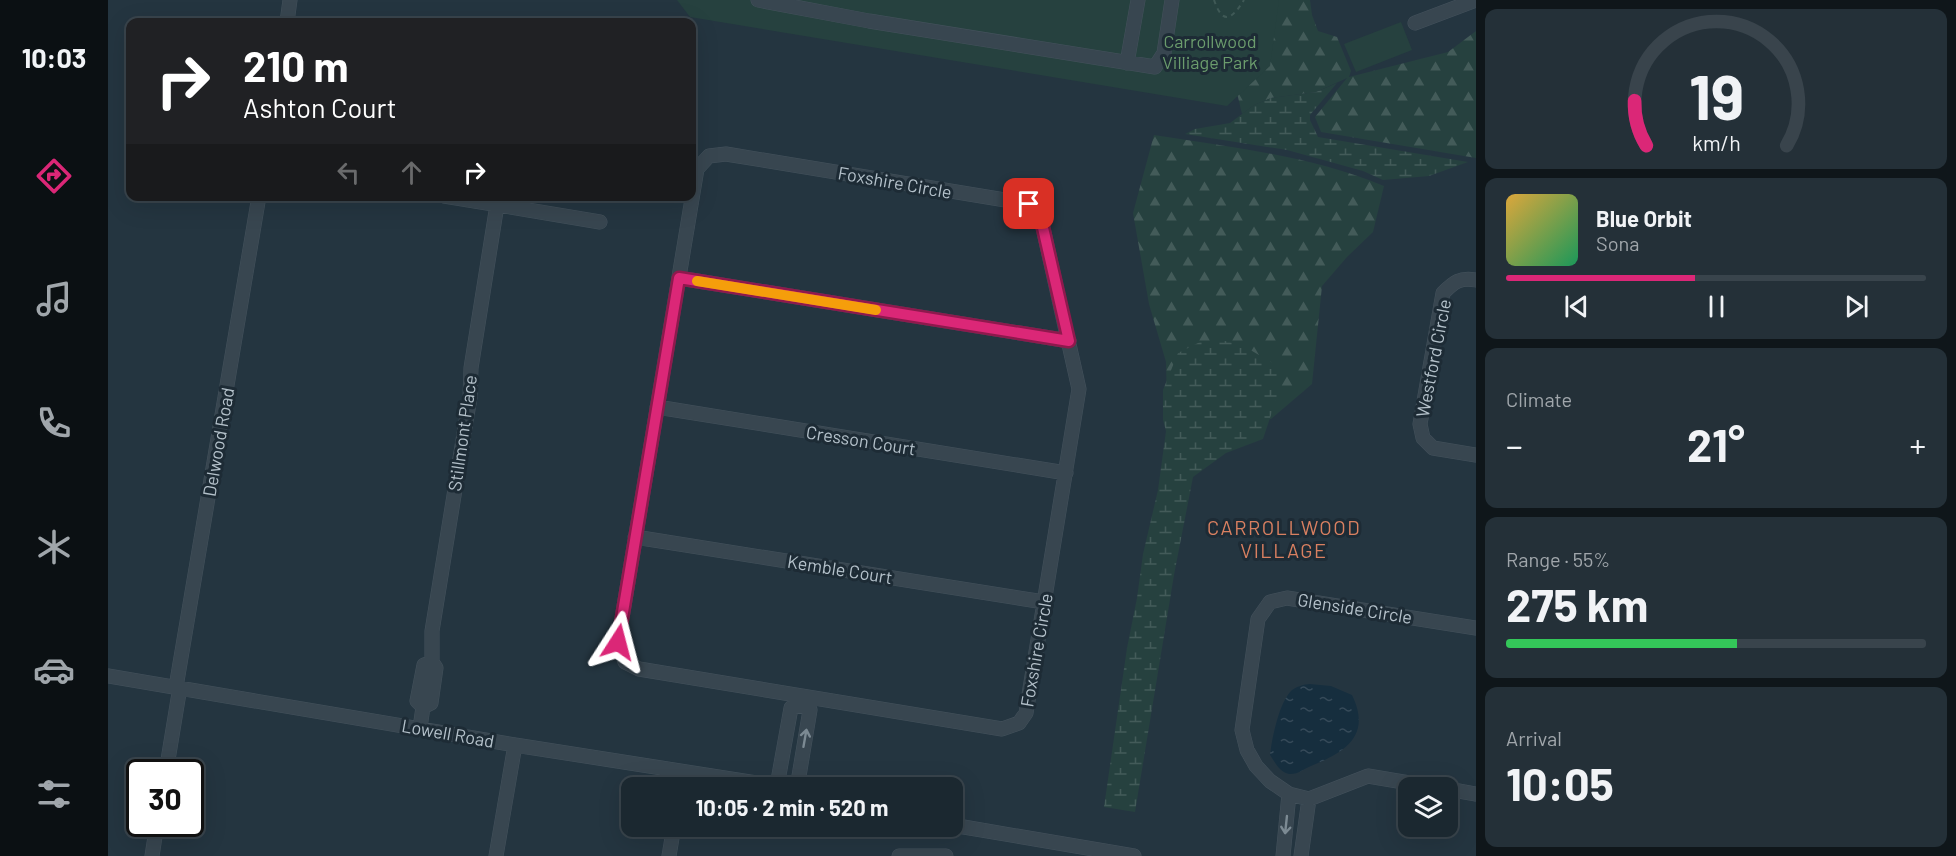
<!DOCTYPE html>
<meta charset="utf-8">
<style>
:root{--surface:#1b2830;--page:#243038;--text:#f1f3f6;--muted:#a0a6ab;--line:#39444c;--accent:#db2777}
body{margin:0;font-family:Barlow,sans-serif;background:var(--page);color:var(--text);height:100vh;display:flex;flex-direction:column;font-size:22px;white-space:nowrap}
*{box-sizing:border-box;margin:0}
p{font-size:20px;color:var(--muted)}
.icon{flex:none;width:33px;height:33px;fill:none;stroke:currentColor;stroke-width:2;stroke-linecap:round;stroke-linejoin:round}
.map{position:relative;flex:1;overflow:hidden}
.drawer{display:flex;flex-direction:column;gap:9px;padding:9px;background:#0f161a;width:480px}
.drawer>*{flex:none}
.banner{position:absolute;left:18px;top:18px;width:570px;height:183px;border-radius:12px;box-shadow:0 6px 24px #0002,0 0 0 2px var(--line);background:#202124;color:#fff;overflow:hidden}
.controls{position:absolute;left:1290px;top:777px;display:grid;gap:12px}
.controls a{display:grid;place-items:center;width:60px;height:60px;border-radius:12px;background:var(--surface);box-shadow:0 6px 24px #0002,0 0 0 2px var(--line);font-size:30px}
.speed{position:absolute;left:18px;top:759px;display:flex;gap:12px;font-size:30px;font-weight:700;text-align:center}
.speed>*{display:grid;place-content:center;width:78px;height:78px;border-radius:50%;background:var(--surface);box-shadow:0 6px 24px #0002,0 0 0 2px var(--line);line-height:1}
.speed .limit{border:3px solid #111;border-radius:9px;background:#fff;color:#111}
.pin{position:absolute;display:grid;place-items:center;width:51px;height:51px;color:#fff;margin:-26px;border-radius:12px;box-shadow:0 3px 9px #0006}
.me{position:absolute;width:66px;margin:-33px;rotate:9deg;stroke-linejoin:round;filter:drop-shadow(0 0 4px #0008)}
.turn{display:flex;align-items:center;gap:21px;height:126px;padding:0 18px;font-size:27px}
.turn .icon{width:78px;height:78px;stroke-width:2.5}
.turn b{display:block;font-size:42px;line-height:51px}
.lanes{display:flex;align-items:center;height:57px;padding:0 18px;background:#0003;justify-content:center;gap:30px;direction:ltr}
.lanes .off{opacity:.35}
.big{font-size:45px;font-weight:700;line-height:1.1}
.drawer .card{flex:1;display:flex;flex-direction:column;justify-content:center;gap:9px;min-width:0;padding:0 21px;border-radius:12px;background:var(--page)}
.drawer .dial{align-items:center;gap:0}
.dial svg{height:156px;overflow:visible;fill:none;stroke:var(--line);stroke-width:7;stroke-linecap:round;text-anchor:middle}
.dial text{fill:var(--text);stroke:none}
.song{display:flex;align-items:center;gap:18px}
.cover{width:72px;height:72px;border-radius:9px;background:linear-gradient(135deg,hsl(40 70% 55%),hsl(150 70% 35%))}
.played{height:6px;border-radius:3px;background:linear-gradient(90deg,var(--accent) 45%,var(--line) 45%)}
.keys{display:flex;justify-content:space-around;direction:ltr}
.heat{display:flex;justify-content:space-between;align-items:center;font-size:33px;direction:ltr}
.charge{height:9px;border-radius:4px;background:linear-gradient(90deg,#34c759 55%,var(--line) 0)}
.trip{position:absolute;left:513px;top:777px;width:342px;height:60px;border-radius:12px;background:var(--surface);box-shadow:0 6px 24px #0002,0 0 0 2px var(--line);font-weight:700;line-height:60px;text-align:center}
main{display:flex;flex:1;min-height:0}
.menu{display:flex;flex-direction:column;width:108px;justify-content:space-around;align-items:center;background:#0b1013;color:var(--muted)}
.menu .icon{width:42px;height:42px}
.menu .on{color:var(--accent)}
.menu b{font-size:27px;color:var(--text)}
.map>svg:first-child{display:block}
</style>
<main>
<nav class="menu">
<b>10:03</b>
<svg class="icon on" aria-label="directions" viewBox="0 0 24 24"><path d="M12 3l9 9-9 9-9-9zM9 14v-3h6M13 9l2 2-2 2"/></svg>
<svg class="icon" aria-label="music" viewBox="0 0 24 24"><path d="M9 18V5l10-2v13"/><circle cx="6" cy="18" r="3"/><circle cx="16" cy="16" r="3"/></svg>
<svg class="icon" aria-label="phone" viewBox="0 0 24 24"><path d="M5 4h4l2 5-3 2q2 4 5 5l2-3 5 2v4C11 20 4 13 5 4z"/></svg>
<svg class="icon" aria-label="climate" viewBox="0 0 24 24"><path d="M12 3v18M4 7l16 10M4 17L20 7"/></svg>
<svg class="icon" aria-label="car" viewBox="0 0 24 24"><path d="M5 17H2v-5l4-1 3-4h7l3 4 3 1v5h-3M9 17h6M6 11h13"/><circle cx="7" cy="17" r="2"/><circle cx="17" cy="17" r="2"/></svg>
<svg class="icon" aria-label="filters" viewBox="0 0 24 24"><path d="M4 7h16M4 17h16"/><circle cx="9" cy="7" r="2"/><circle cx="15" cy="17" r="2"/></svg>
</nav>
<div class="map">
<svg width="1368" height="856" viewBox="0 0 1368 856">
<defs>
<pattern id="forest-firs" width="22" height="20" patternUnits="userSpaceOnUse" patternTransform="scale(1.5)"><rect width="22" height="20" fill="#26413f"/><path d="M5 1l3.5 6h-7zM16 11l3.5 6h-7z" fill="#435b59"/></pattern>
<pattern id="wetland-marsh" width="20" height="14" patternUnits="userSpaceOnUse" patternTransform="scale(1.5)"><rect width="20" height="14" fill="#26413f"/><path d="M1 5h8M5 5V1M11 12h8M15 12V8" fill="none" stroke="#435b59"/></pattern>
<pattern id="water-ripples" width="26" height="14" patternUnits="userSpaceOnUse" patternTransform="scale(1.5)"><rect width="26" height="14" fill="#162e3e"/><path d="M2 4q2-2 4 0t4 0M15 11q2-2 4 0t4 0" fill="none" stroke="#364a59"/></pattern>
</defs>
<rect width="100%" height="100%" fill="#243540"/>
<path fill="url(#forest-firs)" d="M1156,0H1202L1204,15L1210,31L1229,37L1243,71L1241,77L1340,52L1368,31V158L1213,132L1207,117L1239,78L1208,92L1163,98L1146,105L1134,114L1129,93Z
M1046,135C1124,147 1203,156 1276,186L1265,232L1239,257L1214,286L1204,384L1163,419L1109,422L1059,409L1058,362L1041,304L1025,213Z"/>
<path fill="url(#wetland-marsh)" d="M1229,83L1202,115V120L1210,137L1360,162L1321,176L1275,180L1255,171L1179,150L1077,134L1087,129L1122,123L1146,105L1163,98L1208,92Z
M1117,341L1134,345L1171,367V391L1155,439L1118,453L1085,477L1066,575L1027,812L996,807L1019,648L1029,598L1035,554L1050,490L1058,431L1055,420V390L1070,353L1092,342Z"/>
<path fill="#26413f" d="M569,0H1171L1162,66L1119,106L582,17Z
M1293,22L1304,50L1248,72L1236,44Z"/>
<path fill="url(#water-ripples)" d="M1202,684L1223,686L1244,695C1264,736 1237,752 1203,766C1195,769 1190,775 1181,774C1171,772 1167,762 1162,755C1164,738 1171,702 1184,690C1188,687 1196,684 1202,684Z"/>
<g fill="none" stroke-linecap="round" stroke-linejoin="round">
<g stroke="#44525c" stroke-width="15">
<path id="minor" d="M650,0L761,21L1047,67L1056,53L1064,0
M179,22L182,0
M1307,23L1368,0
M1019,63L1030,0
M618,154L921,204L933,219L971,389L918,713L911,723L894,729L531,669L517,662L510,642L589,169L601,156Z
M336,196L492,222
M571,278L961,341
M1368,280C1352,277 1346,282 1335,293L1312,424L1315,438L1325,448L1368,455
M549,407L958,473
M527,537L936,602
M0,676L407,745L681,788
M68,687L151,196
M315,707L323,703L328,668L324,662V631L362,397L363,368L389,205
M312,728L315,707L309,701L316,665L324,662
M58,772L72,687
M669,786L683,708L693,705L702,710L689,788
M572,788L575,772
M1331,788L1260,776L1201,799L1181,794L1162,781L1148,766L1139,750L1134,730L1150,619L1162,602L1179,598L1368,628
M1340,789L1368,794
M844,825L1026,856
M44,856L49,824
M388,856L407,745
M561,856L566,826
M791,856H838
M1175,856L1181,794
M1193,856L1201,799"/>
</g>
<path stroke="#3f5956" stroke-width="2" stroke-dasharray="4.5 4.5" stroke-linecap="butt" d="M1106,0C1115,26 1124,19 1136,0"/>
<use href="#minor" stroke="#384650" stroke-width="14"/>
</g>
<defs><path id="oneway-shaft" d="M-6 0H5M1.5-3L5.5 0L1.5 3" fill="none" stroke-width="1.6" stroke-linecap="round" stroke-linejoin="round" transform="scale(1.5)"/></defs>
<g stroke="#7c8a93">
<use href="#oneway-shaft" transform="translate(697 738) rotate(-80)"/>
<use href="#oneway-shaft" transform="translate(1178 825) rotate(96)"/>
</g>
<g fill="none" stroke-linecap="round" stroke-linejoin="round">
<g stroke="#8e194d" stroke-width="15">
<path id="route" d="M510,642L571,278L961,341L933,219L921,204"/>
</g>
<use href="#route" stroke="#db2777" stroke-width="10"/>
<path stroke="#f59e0b" stroke-width="10" d="M589,281L768,310"/>
</g>
<g text-anchor="middle" dominant-baseline="central" stroke-width="6" stroke-linejoin="round" paint-order="stroke">
<g font-size="18" fill="#6b9c6d" stroke="#1d2b35">
<text x="1102" y="41">Carrollwood<tspan x="1102" dy="21">Villiage Park</tspan></text>
</g>
<g font-size="18" fill="#b4c1ca" stroke="#1d2b35">
<text transform="translate(787 182) rotate(10)">Foxshire Circle</text>
<text transform="translate(1325 358) rotate(-79)">Westford Circle</text>
<text transform="translate(354 433) rotate(-82)">Stillmont Place</text>
<text transform="translate(753 440) rotate(9)">Cresson Court</text>
<text transform="translate(110 442) rotate(-80)">Delwood Road</text>
<text transform="translate(732 569) rotate(9)">Kemble Court</text>
<text transform="translate(1247 608) rotate(9)">Glenside Circle</text>
<text transform="translate(928 650) rotate(-80)">Foxshire Circle</text>
<text transform="translate(340 733) rotate(10)">Lowell Road</text>
</g>
<g font-size="20" letter-spacing="1.5" fill="#d98061" stroke="#1d2b35">
<text x="1176" y="527">CARROLLWOOD<tspan x="1176" dy="23">VILLAGE</tspan></text>
</g>
</g>
</svg>
<div class="controls">
<a><svg class="icon" aria-label="layers" viewBox="0 0 24 24"><path d="M12 4l9 5-9 5-9-5zM3 14l9 5 9-5"/></svg></a>
</div>
<div class="speed"><div class="limit">30</div></div>
<div class="pin" style="left:921px;top:204px;background:#d93025"><svg class="icon" aria-label="arrive" viewBox="0 0 24 24"><path d="M6 21V4h12l-3 4 3 4H6"/></svg></div>
<svg class="me" style="left:510px;top:642px" viewBox="-20 -20 40 40"><path d="M0-17L14 15 0 8-14 15z" fill="#db2777" stroke="#fff" stroke-width="4"/></svg>
<div class="trip">10:05 · 2 min · 520 m</div>
<div class="banner">
<div class="turn"><svg class="icon" aria-label="right" viewBox="0 0 24 24"><path d="M7 20v-9h11M14 6l5 5-5 5"/></svg><div><b>210 m</b>Ashton Court</div></div>
<div class="lanes"><svg class="icon off" aria-label="left" viewBox="0 0 24 24"><path d="M17 20v-9H6M10 6l-5 5 5 5"/></svg><svg class="icon off" aria-label="ahead" viewBox="0 0 24 24"><path d="M12 20V5M6 11l6-6 6 6"/></svg><svg class="icon" aria-label="right" viewBox="0 0 24 24"><path d="M7 20v-9h11M14 6l5 5-5 5"/></svg></div>
</div>
</div>
<section class="drawer">
<div class="card dial"><svg viewBox="0 0 100 80">
<path d="M14 69A42 42 0 1 1 86 69"/>
<path d="M14 69A42 42 0 0 1 8 46" stroke="#db2777"/>
<text x="50" y="56" font-size="32" font-weight="700">19</text>
<text x="50" y="72" font-size="11">km/h</text>
</svg></div>
<div class="card">
<div class="song"><i class="cover"></i><div><b>Blue Orbit</b><p>Sona</p></div></div>
<div class="played"></div>
<div class="keys"><svg class="icon" aria-label="previous" viewBox="0 0 24 24"><path d="M18 5L8 12l10 7zM5 5v14"/></svg><svg class="icon" aria-label="pause" viewBox="0 0 24 24"><path d="M8 5v14M16 5v14"/></svg><svg class="icon" aria-label="next" viewBox="0 0 24 24"><path d="M6 5l10 7-10 7zM19 5v14"/></svg></div>
</div>
<div class="card"><p>Climate</p>
<div class="heat"><a>−</a><b class="big">21°</b><a>+</a></div>
</div>
<div class="card"><p>Range · 55%</p><b class="big">275 km</b><div class="charge"></div></div>
<div class="card"><p>Arrival</p><b class="big">10:05</b></div>
</section>
</main>
